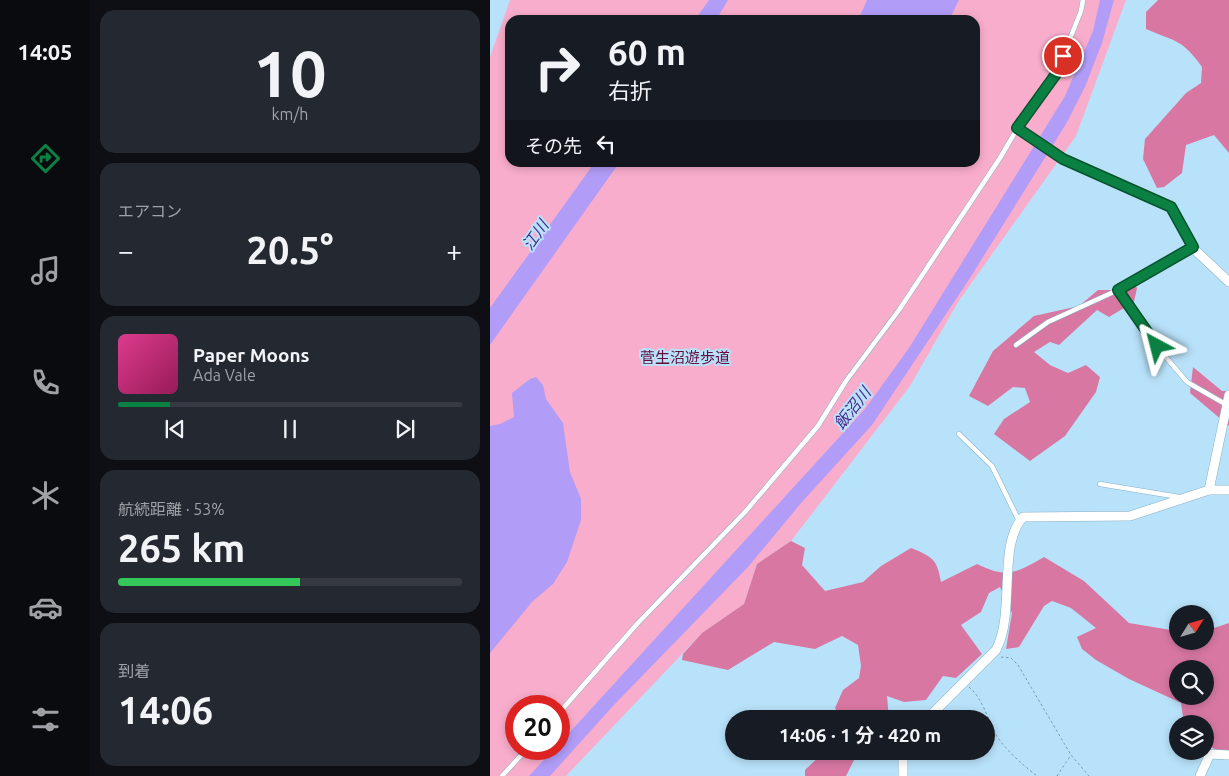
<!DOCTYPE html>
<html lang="ja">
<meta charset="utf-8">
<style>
:root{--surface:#171b24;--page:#242831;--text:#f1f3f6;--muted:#9ea1a6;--line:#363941;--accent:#0b8043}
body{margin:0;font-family:Ubuntu,"Noto Sans JP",sans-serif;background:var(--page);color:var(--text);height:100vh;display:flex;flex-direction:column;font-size:19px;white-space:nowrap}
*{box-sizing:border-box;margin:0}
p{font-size:16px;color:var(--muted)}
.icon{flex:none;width:28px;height:28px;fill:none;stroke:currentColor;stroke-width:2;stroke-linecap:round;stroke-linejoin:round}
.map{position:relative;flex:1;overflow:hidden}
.drawer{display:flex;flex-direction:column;gap:10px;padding:10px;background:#0d0f14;width:400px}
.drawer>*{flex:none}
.banner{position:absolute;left:15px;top:15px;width:475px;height:152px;border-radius:15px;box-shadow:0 2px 8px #0003;background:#171b24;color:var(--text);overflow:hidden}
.needle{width:32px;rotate:53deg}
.controls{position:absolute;left:679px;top:605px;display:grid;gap:10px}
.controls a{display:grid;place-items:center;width:45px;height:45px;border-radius:50%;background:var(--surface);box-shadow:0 2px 8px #0003;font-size:25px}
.speed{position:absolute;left:15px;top:695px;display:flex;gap:10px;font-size:25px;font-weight:700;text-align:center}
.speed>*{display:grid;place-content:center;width:65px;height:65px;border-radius:50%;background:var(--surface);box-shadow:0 2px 8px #0003;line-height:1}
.speed .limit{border:8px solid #d22;background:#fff;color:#111}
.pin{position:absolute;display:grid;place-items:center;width:42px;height:42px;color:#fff;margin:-21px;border:2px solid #fff;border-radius:50%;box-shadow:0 1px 5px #0007}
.me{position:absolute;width:55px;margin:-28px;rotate:322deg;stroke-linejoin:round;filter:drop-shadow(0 0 4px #0008)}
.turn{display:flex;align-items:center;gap:18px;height:105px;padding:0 20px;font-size:22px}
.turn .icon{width:65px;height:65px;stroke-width:2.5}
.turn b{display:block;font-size:35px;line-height:42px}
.then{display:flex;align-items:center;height:48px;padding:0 20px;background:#0003;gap:10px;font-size:19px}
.big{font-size:38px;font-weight:700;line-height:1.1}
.drawer .tile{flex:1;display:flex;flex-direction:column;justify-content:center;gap:8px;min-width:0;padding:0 18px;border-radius:15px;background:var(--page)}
.drawer .dial{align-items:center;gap:0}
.dial b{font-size:65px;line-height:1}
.song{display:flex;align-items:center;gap:15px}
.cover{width:60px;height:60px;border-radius:8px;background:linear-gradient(135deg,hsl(330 70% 55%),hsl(330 70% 35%))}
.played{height:5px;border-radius:2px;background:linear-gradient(90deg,var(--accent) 15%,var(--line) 15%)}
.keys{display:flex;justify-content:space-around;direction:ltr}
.heat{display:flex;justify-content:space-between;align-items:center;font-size:28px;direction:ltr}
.charge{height:8px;border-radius:4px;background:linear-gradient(90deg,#34c759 53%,var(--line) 0)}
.trip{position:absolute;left:235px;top:710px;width:270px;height:50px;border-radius:25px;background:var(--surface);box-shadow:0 2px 8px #0003;font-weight:700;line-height:50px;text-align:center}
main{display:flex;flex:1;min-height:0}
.menu{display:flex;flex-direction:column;width:90px;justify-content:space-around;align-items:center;background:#090b0e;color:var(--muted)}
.menu .icon{width:35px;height:35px}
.menu .current{color:var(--accent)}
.menu b{font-size:22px;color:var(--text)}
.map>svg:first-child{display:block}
</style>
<main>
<nav class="menu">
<b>14:05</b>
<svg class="icon current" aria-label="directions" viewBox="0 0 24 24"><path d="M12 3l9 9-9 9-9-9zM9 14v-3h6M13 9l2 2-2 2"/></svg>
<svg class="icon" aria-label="music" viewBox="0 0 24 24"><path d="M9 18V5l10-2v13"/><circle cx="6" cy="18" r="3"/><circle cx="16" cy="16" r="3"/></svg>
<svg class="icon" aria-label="phone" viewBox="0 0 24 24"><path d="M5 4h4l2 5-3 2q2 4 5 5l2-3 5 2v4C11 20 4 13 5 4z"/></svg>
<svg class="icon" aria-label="climate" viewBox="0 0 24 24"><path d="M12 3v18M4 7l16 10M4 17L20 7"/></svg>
<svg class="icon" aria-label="car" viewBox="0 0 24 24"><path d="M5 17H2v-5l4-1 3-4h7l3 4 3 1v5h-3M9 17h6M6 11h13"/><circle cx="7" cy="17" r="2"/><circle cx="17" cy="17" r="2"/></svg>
<svg class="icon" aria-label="filters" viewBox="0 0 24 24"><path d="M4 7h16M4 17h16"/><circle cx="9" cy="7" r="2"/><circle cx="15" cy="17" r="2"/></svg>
</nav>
<section class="drawer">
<div class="tile dial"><b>10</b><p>km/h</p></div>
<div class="tile"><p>エアコン</p>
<div class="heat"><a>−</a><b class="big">20.5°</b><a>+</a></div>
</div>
<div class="tile">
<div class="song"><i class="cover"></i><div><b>Paper Moons</b><p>Ada Vale</p></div></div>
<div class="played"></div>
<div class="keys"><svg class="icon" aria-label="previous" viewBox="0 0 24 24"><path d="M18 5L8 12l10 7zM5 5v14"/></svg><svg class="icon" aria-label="pause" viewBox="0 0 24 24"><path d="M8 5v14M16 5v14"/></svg><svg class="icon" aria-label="next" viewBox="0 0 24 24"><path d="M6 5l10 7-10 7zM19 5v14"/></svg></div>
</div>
<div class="tile"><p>航続距離 · 53%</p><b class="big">265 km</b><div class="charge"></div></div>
<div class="tile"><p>到着</p><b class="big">14:06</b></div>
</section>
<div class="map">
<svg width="739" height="776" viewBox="0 0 739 776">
<rect width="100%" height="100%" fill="#b8e2fa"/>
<path fill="#f9adcc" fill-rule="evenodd" d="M20,0H636L586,136L468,302L420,386L301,541L267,564L254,604L212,633L76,776H0V57ZM20,20H485V162H20ZM26,706H69V749H26Z"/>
<path fill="#d878a2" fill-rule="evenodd" d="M668,0H739V153L724,135L696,145L692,173L674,187L667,188L653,159L655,139L696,93L711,83L712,67C692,39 686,42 656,29V12Z
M640,280L647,288L644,302L619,317L607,310L569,345L560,342L544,352L560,365L578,373L596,365L610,377L606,392L575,436L540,461L504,434L514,419L540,402L535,388L523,387L498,406L479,396L503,351L544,316L589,306L608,290H622Z
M703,367L732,391H739V426L700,393Z
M301,541L315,548L312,565L335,591L373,582L391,566L421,548C443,557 447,559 451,582L487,564C517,579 526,573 554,557L594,581L639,623L687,631L688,641H715V631L739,623V758L715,743V724H694L691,703L639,679L606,660L592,649L587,637L606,628L581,608L562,601L554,606L529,647L516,649L522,613L510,587L499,593L491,612L471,625L492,654L466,678L453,676L436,700L414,702L397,696L399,719H352L345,708L353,690L369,678L371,666L368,645L352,636L325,649L284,642L238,670L192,660L193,654L212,633L254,604L267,564ZM688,669H715V696H688Z
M335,751H377L364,760L356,776H315V770Z"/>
<path fill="#b19df7" d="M219,0H238L226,20H205Z
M377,0H469L459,20H368Z
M610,0H624L612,43L595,87L576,124L480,278L382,425L312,502L258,567L123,706L60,776H39L64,749H69V744L375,409L419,348L575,96L603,31Z
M105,162L129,163L0,345V308Z
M46,377L53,385L56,399L73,423L80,472L91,499V520L77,562L63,584L42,602L0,653V426L10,424L24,417L22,393L40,379Z"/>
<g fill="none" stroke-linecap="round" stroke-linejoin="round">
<g stroke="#87afc6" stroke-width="5.5">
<path id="lane" d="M703,247L628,290L657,335L697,382L737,405
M526,345L558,322L628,290
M469,434L502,466L529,521
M610,484L689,497
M69,713L147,624L255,512L328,426L356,381L409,310L510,158L540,107L566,74L591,11L593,0
M12,776L37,749"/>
</g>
<g stroke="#87afc6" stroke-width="10">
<path id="street" d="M527,128L573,159L681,207L706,251L739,282
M719,490L739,395
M437,719L506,650C526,612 507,546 533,517L640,516L719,490H739
M413,776V751
M710,776L720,754L739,755"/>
</g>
<path stroke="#7a9bac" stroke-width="1" stroke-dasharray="2.5 2.5" stroke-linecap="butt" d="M511,657L521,658L528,665L581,755L599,776
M479,687C495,701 497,721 508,738C519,753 533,765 547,776
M567,776L581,755"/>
<use href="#lane" stroke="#fff" stroke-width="4.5"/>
<use href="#street" stroke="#fff" stroke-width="9"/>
</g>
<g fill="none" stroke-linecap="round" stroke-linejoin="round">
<g stroke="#07532c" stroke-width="12">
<path id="route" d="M573,56L566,74L527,128L573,159L681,207L703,247L628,290L667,346"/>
</g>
<use href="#route" stroke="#0b8043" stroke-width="9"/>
</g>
<g text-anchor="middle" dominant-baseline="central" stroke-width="4" stroke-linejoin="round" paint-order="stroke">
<g font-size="15" fill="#630c3d" stroke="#b8e2fa">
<text x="195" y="357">菅生沼遊歩道</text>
</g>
<g font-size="16" font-style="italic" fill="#4b288e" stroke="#b8e2fa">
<text transform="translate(45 235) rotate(-55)">江川</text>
<text transform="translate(362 408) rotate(-52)">飯沼川</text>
</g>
</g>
</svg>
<div class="controls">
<a><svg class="needle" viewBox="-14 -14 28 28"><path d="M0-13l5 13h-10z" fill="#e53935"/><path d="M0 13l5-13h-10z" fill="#9ea1a6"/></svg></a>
<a><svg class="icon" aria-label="search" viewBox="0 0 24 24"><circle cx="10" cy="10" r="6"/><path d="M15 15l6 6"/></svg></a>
<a><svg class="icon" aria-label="layers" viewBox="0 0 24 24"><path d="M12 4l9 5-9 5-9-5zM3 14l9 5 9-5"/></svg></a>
</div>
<div class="speed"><div class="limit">20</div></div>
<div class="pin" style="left:573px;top:56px;background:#d93025"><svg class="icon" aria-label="arrive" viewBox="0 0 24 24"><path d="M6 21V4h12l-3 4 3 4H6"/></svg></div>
<svg class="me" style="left:667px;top:346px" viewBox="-20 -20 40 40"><path d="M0-17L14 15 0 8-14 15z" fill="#0b8043" stroke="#fff" stroke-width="4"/></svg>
<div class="trip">14:06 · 1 分 · 420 m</div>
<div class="banner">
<div class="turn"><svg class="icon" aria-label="right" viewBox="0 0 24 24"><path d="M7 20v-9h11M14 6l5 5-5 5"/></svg><div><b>60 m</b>右折</div></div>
<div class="then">その先<svg class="icon" aria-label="left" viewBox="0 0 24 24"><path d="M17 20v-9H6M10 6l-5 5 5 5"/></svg></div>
</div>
</div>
</main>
